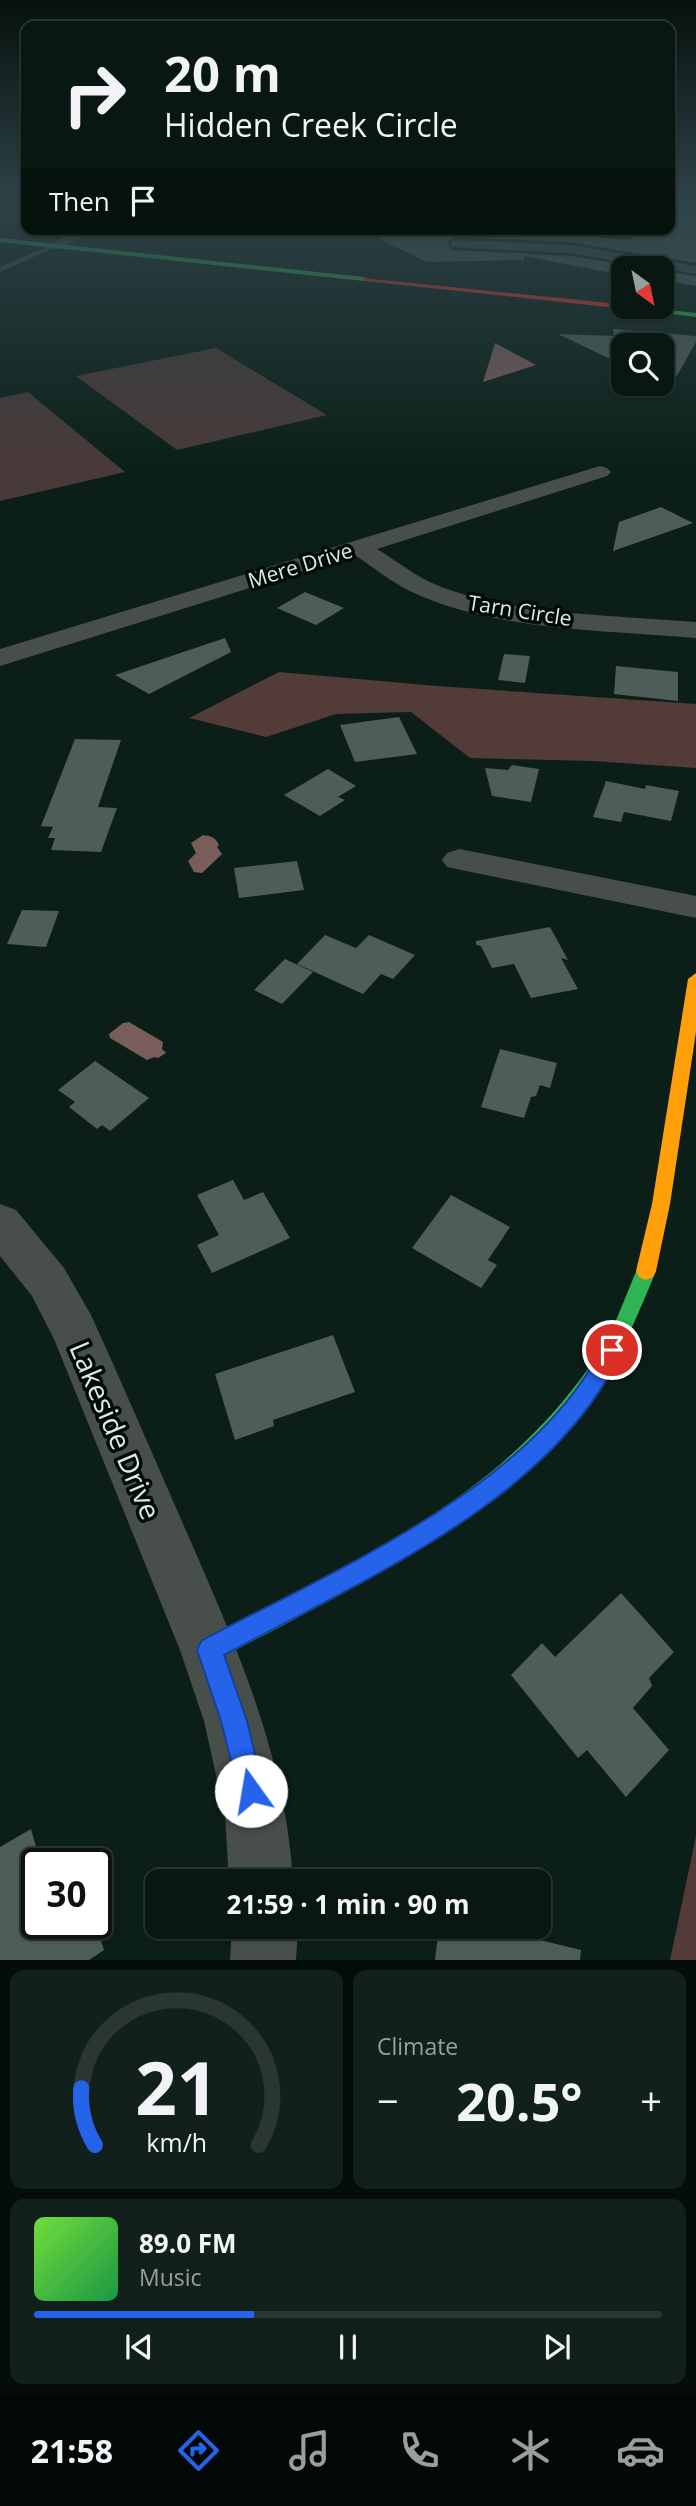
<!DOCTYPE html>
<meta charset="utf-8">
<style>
:root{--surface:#081712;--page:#11201b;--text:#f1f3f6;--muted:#989f9f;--line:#293632;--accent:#2563eb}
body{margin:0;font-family:"Open Sans",sans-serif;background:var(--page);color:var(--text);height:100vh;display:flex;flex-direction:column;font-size:26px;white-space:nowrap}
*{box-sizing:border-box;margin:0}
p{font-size:23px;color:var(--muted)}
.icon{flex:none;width:38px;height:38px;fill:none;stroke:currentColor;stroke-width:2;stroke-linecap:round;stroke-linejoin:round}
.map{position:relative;height:1960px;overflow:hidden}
.panel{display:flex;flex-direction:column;gap:10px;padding:10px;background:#040d0a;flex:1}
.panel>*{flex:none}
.guide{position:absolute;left:21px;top:21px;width:654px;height:214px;border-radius:14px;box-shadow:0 2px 5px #0004,0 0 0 2px var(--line);background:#081712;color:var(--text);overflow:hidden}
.needle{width:46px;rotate:147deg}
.fabs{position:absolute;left:611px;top:256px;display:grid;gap:14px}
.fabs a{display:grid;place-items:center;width:63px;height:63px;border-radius:14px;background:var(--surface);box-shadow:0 2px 5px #0004,0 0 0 2px var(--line);font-size:35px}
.speed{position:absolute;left:21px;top:1848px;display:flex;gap:14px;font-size:35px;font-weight:700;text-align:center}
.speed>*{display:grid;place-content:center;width:91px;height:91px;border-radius:50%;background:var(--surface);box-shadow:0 2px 5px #0004,0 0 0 2px var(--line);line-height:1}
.speed .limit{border:4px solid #111;border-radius:10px;background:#fff;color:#111}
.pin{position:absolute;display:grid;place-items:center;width:60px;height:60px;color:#fff;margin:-30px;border:4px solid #fff;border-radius:50%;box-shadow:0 2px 7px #0007}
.me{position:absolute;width:77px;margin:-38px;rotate:347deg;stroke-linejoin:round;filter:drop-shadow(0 0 5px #0008)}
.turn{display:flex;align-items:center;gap:24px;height:147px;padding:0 28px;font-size:32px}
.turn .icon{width:91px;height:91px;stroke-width:2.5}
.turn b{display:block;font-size:49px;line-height:60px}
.then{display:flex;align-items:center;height:66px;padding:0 28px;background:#0003;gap:14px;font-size:26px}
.big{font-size:52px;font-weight:700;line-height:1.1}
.panel .card{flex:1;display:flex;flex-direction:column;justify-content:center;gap:10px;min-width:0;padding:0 24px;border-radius:14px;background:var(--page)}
.panel .dial{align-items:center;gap:0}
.dial svg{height:182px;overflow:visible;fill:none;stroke:var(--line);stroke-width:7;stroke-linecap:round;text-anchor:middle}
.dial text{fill:var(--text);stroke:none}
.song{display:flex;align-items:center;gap:21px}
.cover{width:84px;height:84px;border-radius:10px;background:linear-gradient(135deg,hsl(100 70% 55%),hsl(140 70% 35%))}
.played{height:7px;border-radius:4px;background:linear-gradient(90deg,var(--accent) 35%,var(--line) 35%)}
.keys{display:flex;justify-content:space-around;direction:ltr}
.heat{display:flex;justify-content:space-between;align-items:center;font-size:38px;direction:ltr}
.panel .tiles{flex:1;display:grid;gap:10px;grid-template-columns:1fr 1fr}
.card:last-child{grid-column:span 2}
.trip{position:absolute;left:145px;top:1869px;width:406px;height:70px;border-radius:14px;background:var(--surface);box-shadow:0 2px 5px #0004,0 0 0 2px var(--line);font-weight:700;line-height:70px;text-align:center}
.tab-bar{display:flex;height:112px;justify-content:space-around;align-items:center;background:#030907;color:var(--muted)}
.tab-bar .icon{width:49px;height:49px}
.tab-bar .current{color:var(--accent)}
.tab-bar b{font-size:32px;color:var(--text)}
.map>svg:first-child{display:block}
</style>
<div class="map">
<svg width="696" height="1960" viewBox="0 0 696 1960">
<rect width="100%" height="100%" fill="#0b1f18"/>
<path fill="#483a38" d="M216,348L327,415L177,450L76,376Z
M28,392L125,472L0,501V398Z"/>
<path fill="#523b39" d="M279,672L437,686L696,704V768L593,761L470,758L411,712L336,714L266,737L189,718Z
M696,1836V1960H670Z"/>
<path fill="#795d5b" d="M495,343L536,365L483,382Z
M203,835C211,836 215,837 219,845L217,847L222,854L202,873L194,872L188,861L196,853L191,843Z
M129,1022L163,1042L162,1049L166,1053L158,1058L154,1057L147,1060L110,1038L109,1034L123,1023Z"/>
<path fill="#4e5d57" d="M677,205L696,207V263L570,242L456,237L448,241L451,250L570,256L643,268H623V275L524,256V260L427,262L378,238L420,229H489L533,231L630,240L645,229H670V210Z
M662,271L696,276V286L662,280Z
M613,329L696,336V342L670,388L661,383L662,345H623V365L558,334L614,336Z
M661,507L693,523L613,551L619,522Z
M305,592L344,608L316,625L277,608Z
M225,638L231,652L149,694L115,675Z
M504,654L530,656L525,683L498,680Z
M616,666L678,672V701L614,694Z
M399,717L417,754L355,762L340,725Z
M75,739L121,740L98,807L117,808L101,852L51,850L55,838H48L53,827L41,826Z
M512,765L539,769L531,802L492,796L485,768L508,770Z
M328,769L356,786L338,797L345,800L320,816L284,795Z
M606,781L645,789L646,785L679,791L671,821L624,812L621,822L593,817Z
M297,861L304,890L239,898L234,868Z
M22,910L59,911L46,947L7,944Z
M550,927L568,960L561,958L578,989L531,998L514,964L492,968L481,946L476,945V941Z
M325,935L356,948L369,935L415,955L393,979L381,974L363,994L297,964Z
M285,959L313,972L282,1004L254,990Z
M500,1049L557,1063L550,1088L540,1085L536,1096L531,1097L524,1118L481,1107Z
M95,1061L149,1098L110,1131L102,1125L97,1129L69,1107L75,1102L58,1090Z
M233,1180L244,1200L263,1192L290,1238L212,1273L197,1245L219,1235L197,1195Z
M451,1195L510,1227L488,1260L497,1265L481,1288L412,1248Z
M333,1335L355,1392L273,1420L274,1426L235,1440L215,1374Z
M621,1593L674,1652L649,1678L652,1686L633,1708L669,1750L626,1797L587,1750L578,1758L511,1675L542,1643L555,1657Z
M31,1829L41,1864H37V1923H95L104,1950L89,1960H0V1847Z
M439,1927H487L581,1950L580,1960H435Z"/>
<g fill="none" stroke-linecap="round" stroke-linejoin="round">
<path fill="#484f4b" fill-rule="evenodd" d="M54,244L56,247L0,272V267Z"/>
<path fill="#484f4b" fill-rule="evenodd" d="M78,229H97L59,249H49L47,246Z
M456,240L570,245L696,266V274L570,253L451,247V241Z
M600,466L607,468L611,472L607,476L377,549C395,560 413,574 432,583C504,615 616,615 696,622V638C606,630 498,631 414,593C394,584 374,568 355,555L0,666V649Z
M459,849L696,896V918L447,867L442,860L447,853Z
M0,1204L16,1210L64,1268L91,1315C124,1387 155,1460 187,1533C237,1648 285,1755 293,1881H229L225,1815L204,1721L180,1650L54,1339L32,1296L0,1256Z
M232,1927H298L296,1960H230Z"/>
<path fill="#30b455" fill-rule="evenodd" d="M0,238L364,277L367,279L364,281L0,242Z
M608,303L696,313V317L606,306Z
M646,1262L653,1265L656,1271C635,1322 618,1363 585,1408C576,1419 565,1429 556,1439C464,1538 336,1597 218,1659L209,1662L200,1659L197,1650L200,1641C330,1575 475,1511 568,1395C583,1377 599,1354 610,1333C621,1311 629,1287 639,1265Z"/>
<path fill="#ff9f0a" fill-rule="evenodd" d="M696,973V1032L670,1204L656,1271L653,1277L646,1280L639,1277L636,1271L652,1204L688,979Z"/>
<path fill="#e5322d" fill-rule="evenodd" d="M362,278L608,303L611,305L608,307L364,281Z"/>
</g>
<linearGradient id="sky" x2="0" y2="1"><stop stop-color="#06110d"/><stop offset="0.42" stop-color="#2e4248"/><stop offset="1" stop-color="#2e4248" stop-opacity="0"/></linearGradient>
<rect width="696" height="472" fill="url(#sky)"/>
<path fill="#2563eb" stroke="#184099" stroke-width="2" d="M612,1341L619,1344L622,1350C556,1499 359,1582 224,1655L247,1721L264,1791L260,1801L251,1805L241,1801L221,1721L197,1650L201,1641C334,1570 535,1486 604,1344Z"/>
<g text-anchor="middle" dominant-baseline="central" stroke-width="7" stroke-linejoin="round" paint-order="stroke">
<g font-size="21" fill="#daece3" stroke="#020c07">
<text transform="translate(300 565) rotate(-17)">Mere Drive</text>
<text transform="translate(520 610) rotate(9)">Tarn Circle</text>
</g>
<g font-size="28" fill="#daece3" stroke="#020c07">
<text transform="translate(116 1430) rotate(67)">Lakeside Drive</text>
</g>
</g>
</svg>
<div class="fabs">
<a><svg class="needle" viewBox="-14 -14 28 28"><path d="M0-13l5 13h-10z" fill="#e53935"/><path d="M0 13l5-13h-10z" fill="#989f9f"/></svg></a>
<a><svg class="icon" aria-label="search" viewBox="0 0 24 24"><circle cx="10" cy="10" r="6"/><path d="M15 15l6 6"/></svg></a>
</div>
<div class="speed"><div class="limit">30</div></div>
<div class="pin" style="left:612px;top:1350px;background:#d93025"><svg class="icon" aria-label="arrive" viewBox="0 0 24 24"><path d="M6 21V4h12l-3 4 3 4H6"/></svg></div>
<svg class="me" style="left:251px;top:1791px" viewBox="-20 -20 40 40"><circle r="19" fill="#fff"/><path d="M0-13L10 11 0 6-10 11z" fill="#2563eb"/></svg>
<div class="trip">21:59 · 1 min · 90 m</div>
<div class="guide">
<div class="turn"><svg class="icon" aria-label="right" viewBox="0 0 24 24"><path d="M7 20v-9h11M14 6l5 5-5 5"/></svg><div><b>20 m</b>Hidden Creek Circle</div></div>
<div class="then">Then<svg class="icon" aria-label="arrive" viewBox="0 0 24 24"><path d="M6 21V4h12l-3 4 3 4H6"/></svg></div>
</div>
</div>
<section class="panel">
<div class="tiles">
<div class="card dial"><svg viewBox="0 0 100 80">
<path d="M14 69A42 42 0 1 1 86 69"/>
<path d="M14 69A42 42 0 0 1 8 44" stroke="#2563eb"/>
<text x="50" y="56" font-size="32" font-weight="700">21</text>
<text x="50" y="72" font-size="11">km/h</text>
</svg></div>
<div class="card"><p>Climate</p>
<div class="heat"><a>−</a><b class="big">20.5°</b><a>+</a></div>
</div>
<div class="card">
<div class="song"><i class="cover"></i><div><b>89.0 FM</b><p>Music</p></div></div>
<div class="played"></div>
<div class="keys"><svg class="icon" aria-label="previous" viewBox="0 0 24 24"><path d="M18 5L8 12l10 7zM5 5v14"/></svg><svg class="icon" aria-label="pause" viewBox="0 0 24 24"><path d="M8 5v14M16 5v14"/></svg><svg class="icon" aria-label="next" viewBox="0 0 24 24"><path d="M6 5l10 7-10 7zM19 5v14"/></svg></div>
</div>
</div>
</section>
<nav class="tab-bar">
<b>21:58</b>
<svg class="icon current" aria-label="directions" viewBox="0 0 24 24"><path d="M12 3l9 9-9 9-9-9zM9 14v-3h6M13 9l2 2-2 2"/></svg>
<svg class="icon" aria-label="music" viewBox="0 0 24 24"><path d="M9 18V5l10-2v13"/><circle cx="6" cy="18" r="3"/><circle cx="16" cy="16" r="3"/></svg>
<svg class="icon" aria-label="phone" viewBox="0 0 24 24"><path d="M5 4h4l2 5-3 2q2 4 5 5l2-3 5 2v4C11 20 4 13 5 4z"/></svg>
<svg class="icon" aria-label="climate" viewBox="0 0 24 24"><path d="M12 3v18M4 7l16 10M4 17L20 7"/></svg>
<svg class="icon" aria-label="car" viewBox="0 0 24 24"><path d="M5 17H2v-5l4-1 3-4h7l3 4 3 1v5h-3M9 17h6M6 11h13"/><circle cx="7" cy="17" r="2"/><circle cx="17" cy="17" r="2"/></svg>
</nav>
